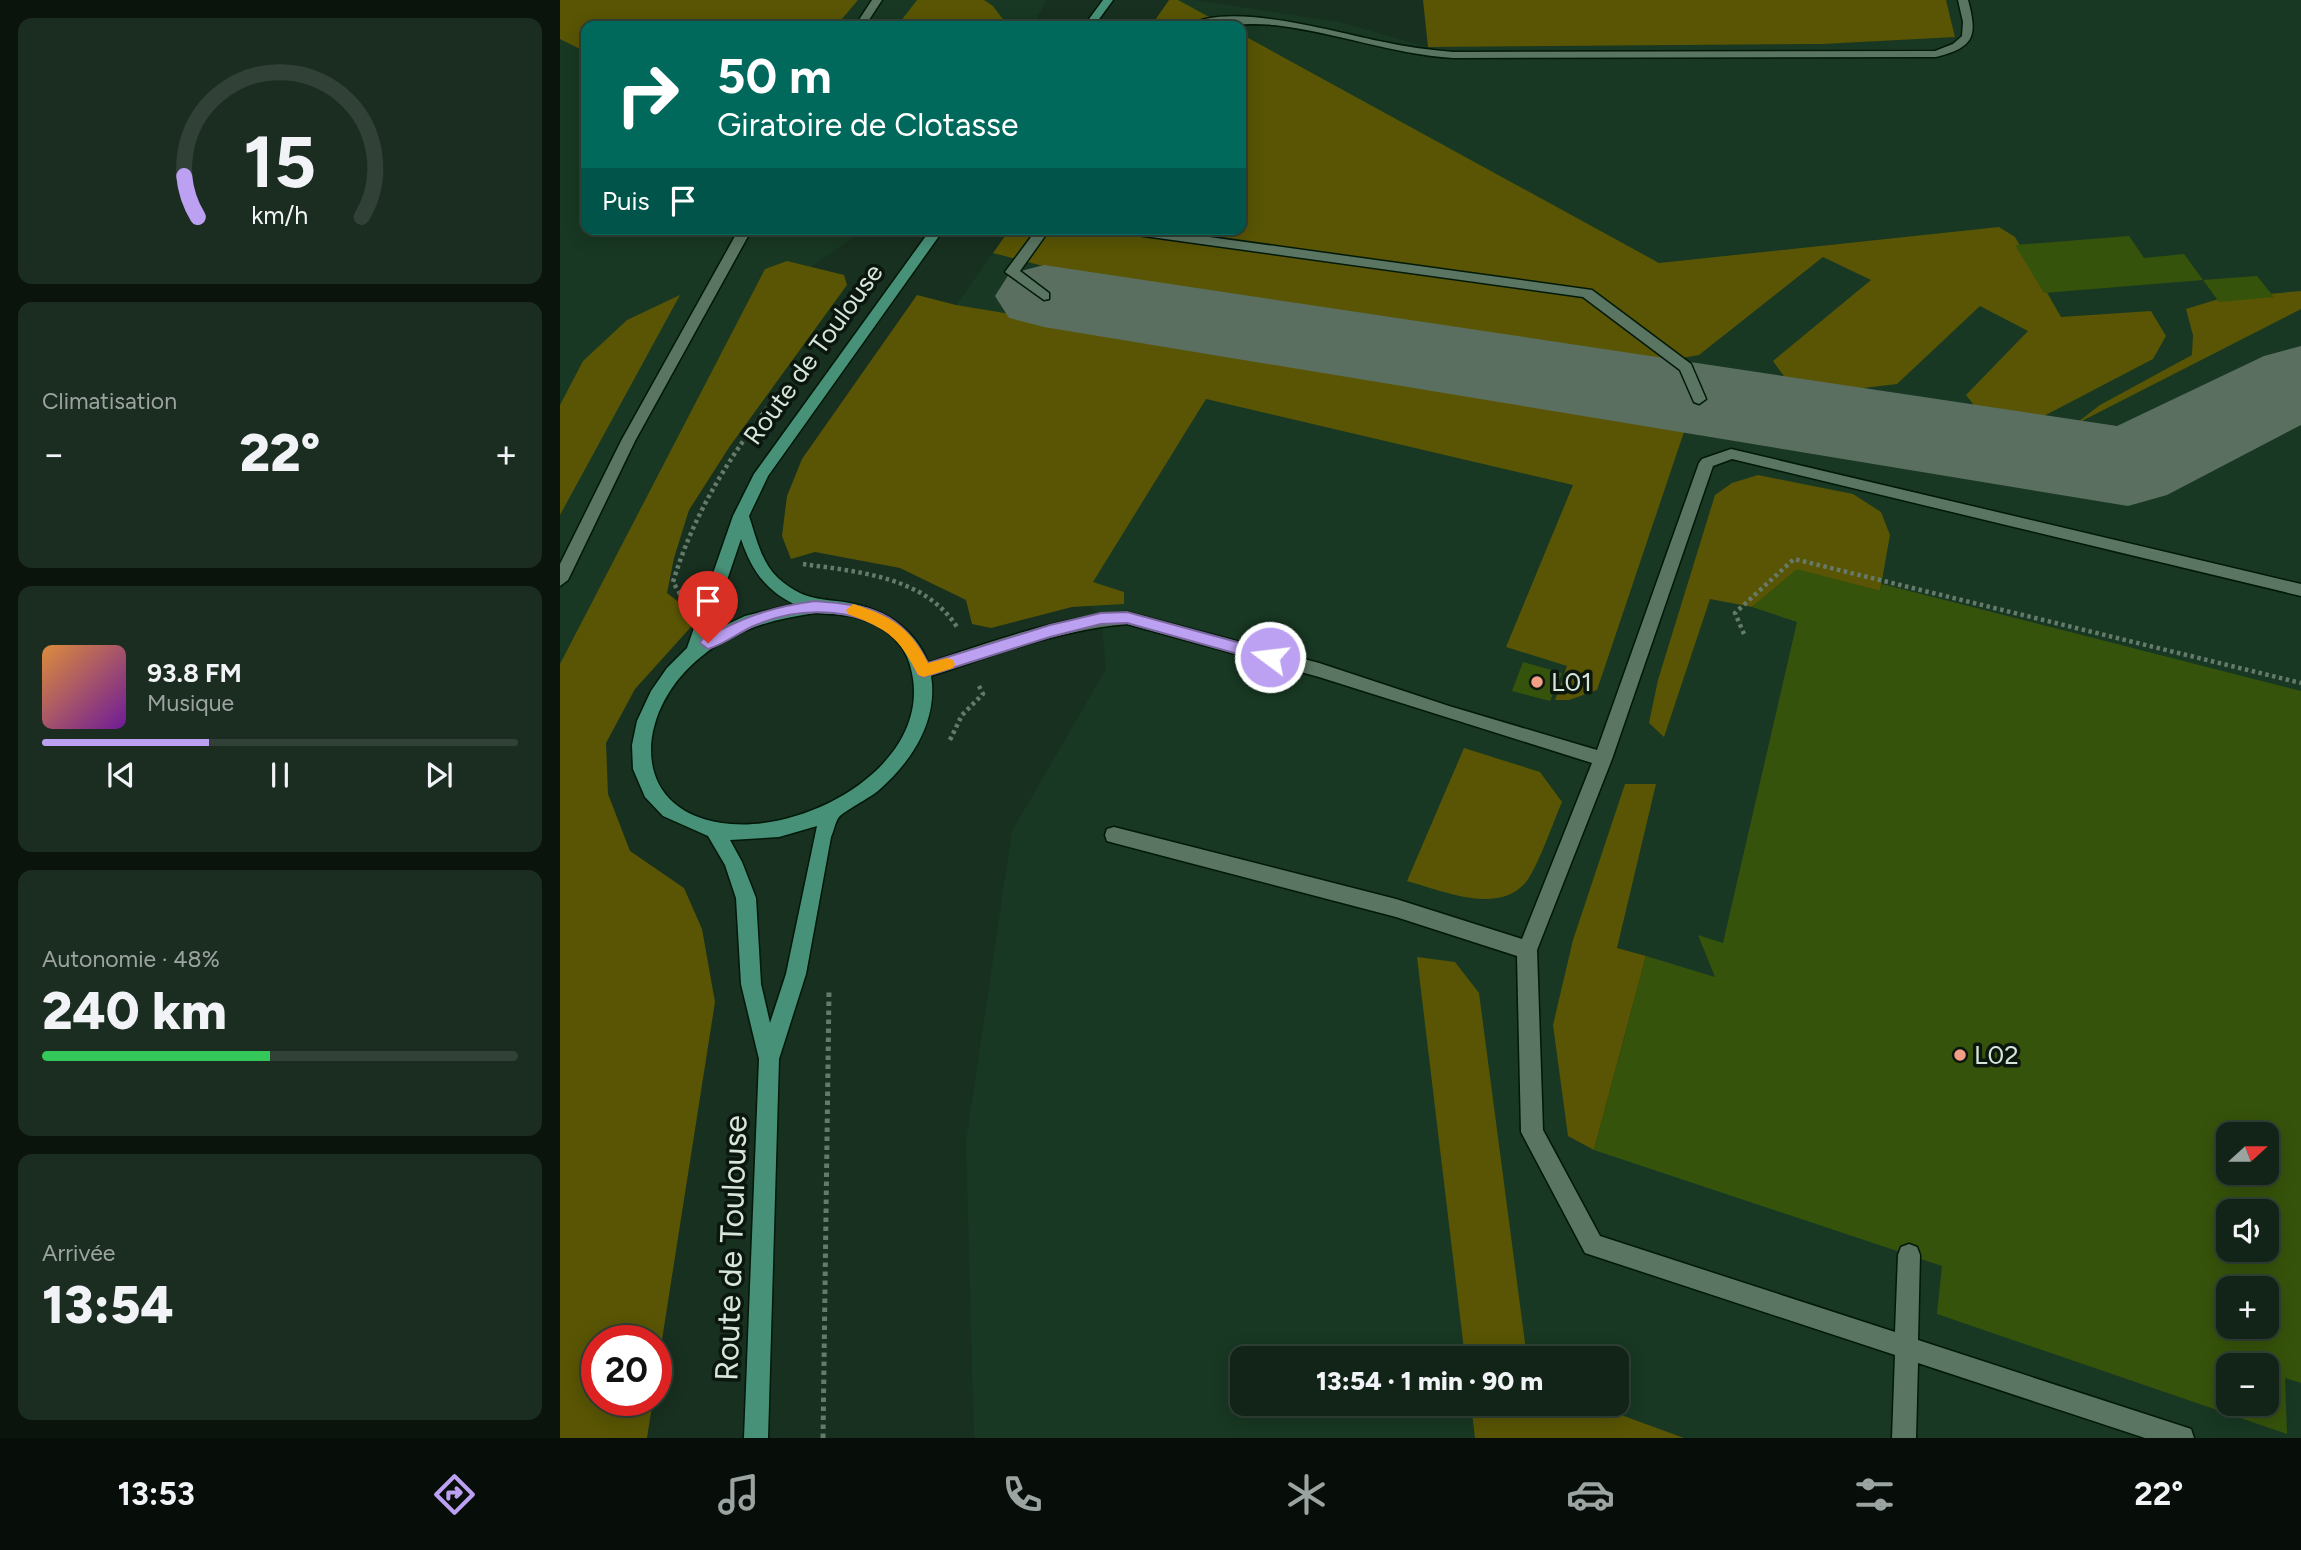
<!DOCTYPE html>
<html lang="fr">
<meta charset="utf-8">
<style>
:root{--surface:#122418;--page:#1b2c21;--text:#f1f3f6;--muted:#9ca4a2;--line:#314137;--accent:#bca0f2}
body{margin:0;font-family:Figtree,sans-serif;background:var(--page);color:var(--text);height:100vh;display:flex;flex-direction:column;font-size:26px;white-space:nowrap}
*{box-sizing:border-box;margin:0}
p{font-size:23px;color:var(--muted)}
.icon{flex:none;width:38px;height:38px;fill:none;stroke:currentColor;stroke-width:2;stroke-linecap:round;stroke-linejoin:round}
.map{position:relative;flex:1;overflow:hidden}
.details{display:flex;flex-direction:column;gap:18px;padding:18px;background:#0a140d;width:560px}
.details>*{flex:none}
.top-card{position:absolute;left:21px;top:21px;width:665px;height:214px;border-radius:14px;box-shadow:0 4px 18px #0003,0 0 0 2px var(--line);background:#00695c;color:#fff;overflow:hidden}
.needle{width:46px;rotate:69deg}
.controls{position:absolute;left:1656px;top:1122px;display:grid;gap:14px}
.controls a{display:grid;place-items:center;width:63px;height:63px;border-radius:14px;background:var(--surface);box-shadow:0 4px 18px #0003,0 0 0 2px var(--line);font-size:35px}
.speed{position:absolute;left:21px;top:1325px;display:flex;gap:14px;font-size:35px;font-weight:700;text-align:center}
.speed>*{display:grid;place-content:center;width:91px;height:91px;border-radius:50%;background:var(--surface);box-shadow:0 4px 18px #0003,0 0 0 2px var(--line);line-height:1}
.speed .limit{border:10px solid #d22;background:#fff;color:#111}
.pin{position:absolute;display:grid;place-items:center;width:60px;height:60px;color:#fff;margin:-72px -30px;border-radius:50% 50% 50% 0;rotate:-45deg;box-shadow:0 0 7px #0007}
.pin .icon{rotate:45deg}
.me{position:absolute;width:77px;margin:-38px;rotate:285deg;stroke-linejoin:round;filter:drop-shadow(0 0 5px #0008)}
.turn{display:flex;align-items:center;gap:24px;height:147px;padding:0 21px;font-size:32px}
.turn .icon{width:91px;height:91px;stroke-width:2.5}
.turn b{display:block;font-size:49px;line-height:60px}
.then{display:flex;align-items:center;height:66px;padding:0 21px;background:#0003;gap:14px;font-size:26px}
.big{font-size:52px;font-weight:800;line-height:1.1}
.details .tile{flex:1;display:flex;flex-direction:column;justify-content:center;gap:10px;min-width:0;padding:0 24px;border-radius:14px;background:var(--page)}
.details .dial{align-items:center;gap:0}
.dial svg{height:182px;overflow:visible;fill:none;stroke:var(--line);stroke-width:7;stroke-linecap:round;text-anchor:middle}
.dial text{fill:var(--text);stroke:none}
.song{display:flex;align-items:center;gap:21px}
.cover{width:84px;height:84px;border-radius:10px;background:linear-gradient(135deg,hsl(30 70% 55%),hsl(280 70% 35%))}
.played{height:7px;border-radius:4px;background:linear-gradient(90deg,var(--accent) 35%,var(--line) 35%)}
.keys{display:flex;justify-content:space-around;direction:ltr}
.heat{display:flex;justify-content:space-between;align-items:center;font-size:38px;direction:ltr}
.charge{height:10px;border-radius:5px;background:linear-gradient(90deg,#34c759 48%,var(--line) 0)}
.trip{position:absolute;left:670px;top:1346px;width:399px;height:70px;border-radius:14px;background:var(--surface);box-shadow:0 4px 18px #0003,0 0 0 2px var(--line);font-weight:800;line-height:70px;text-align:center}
.menu{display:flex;height:112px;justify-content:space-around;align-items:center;background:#070e0a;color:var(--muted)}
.menu .icon{width:49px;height:49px}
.menu .on{color:var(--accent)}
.menu b{font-size:32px;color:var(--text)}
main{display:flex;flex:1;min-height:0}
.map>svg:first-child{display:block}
</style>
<main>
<section class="details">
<div class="tile dial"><svg viewBox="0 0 100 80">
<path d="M14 69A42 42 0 1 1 86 69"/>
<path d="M14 69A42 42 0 0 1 8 51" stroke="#bca0f2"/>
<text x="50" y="56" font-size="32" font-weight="700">15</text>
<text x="50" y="72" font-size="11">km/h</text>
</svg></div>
<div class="tile"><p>Climatisation</p>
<div class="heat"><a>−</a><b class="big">22°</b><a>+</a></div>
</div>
<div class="tile">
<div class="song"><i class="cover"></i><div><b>93.8 FM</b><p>Musique</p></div></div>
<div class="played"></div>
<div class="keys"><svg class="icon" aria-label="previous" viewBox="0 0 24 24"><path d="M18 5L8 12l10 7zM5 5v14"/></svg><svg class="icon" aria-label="pause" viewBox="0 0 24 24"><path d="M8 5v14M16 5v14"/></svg><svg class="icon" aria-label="next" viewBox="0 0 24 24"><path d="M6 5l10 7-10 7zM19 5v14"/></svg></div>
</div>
<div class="tile"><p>Autonomie · 48%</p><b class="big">240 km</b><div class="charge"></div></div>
<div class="tile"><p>Arrivée</p><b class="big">13:54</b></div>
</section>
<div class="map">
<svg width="1741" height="1438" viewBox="0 0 1741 1438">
<rect width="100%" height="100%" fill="#183020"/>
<path fill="#183823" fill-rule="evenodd" d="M0,0H486L473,26H26V229H305L204,300L0,695Z
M609,0H634L779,22L868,47L1263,44L1395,36L1386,0H1741V1438H414L406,1142L452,831L546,669L541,619L508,575L396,305L450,229H681V26H591ZM1668,1134H1706V1172H1668ZM1668,1211H1706V1250H1668ZM1668,1288H1706V1326H1668ZM682,1358H1057V1404H682ZM1668,1365H1706V1404H1668Z"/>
<path fill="#595504" d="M0,0H298L276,26H26V52L0,39Z
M357,0H424L433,6L448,26H337Z
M609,0H618L666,26H591Z
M863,0H1386L1395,37L1263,44L868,47Z
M681,34L1099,263L1439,227L1455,237L1501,317L1591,311L1606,336L1593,359L1480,418L1416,408L1406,395L1468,331L1420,306L1337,384L1286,390L1229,383L1213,361L1311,280L1263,257L1139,355L1099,362L533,279L433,253L450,229H681Z
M227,261L284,275L287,285L170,446L129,510L114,558L107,593L120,603L141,604L130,628L75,689L46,743L48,794L70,851L124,888L142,929L155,1002L96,1378V1340H37V1400H93L87,1438H0V664L205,269Z
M1741,291V309L1514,425L1540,405L1632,355L1633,335L1626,309L1662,298Z
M120,295L0,515V405L23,361L67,320Z
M357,295L396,305L1126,426L1037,690L1009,700H995L1007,666L946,647L1013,485L646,399L533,582L564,592V604L512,607L431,628L412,624L406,600L340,568L255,552L231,559L222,536L227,496L242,459Z
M1198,475L1293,494L1321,512L1330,535L1320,591L1237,570L1192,607L1150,599L1104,737L1089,723L1098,680L1155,495L1172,483Z
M904,748L980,772L1002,802C994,820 977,869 966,882C938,916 881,890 847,881Z
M1065,784H1096L1057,948L1086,956L1034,1150L1008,1136L993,1025L1013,940Z
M857,957L895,962L919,993L967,1358H905Z
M911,1404H1031L1124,1438H915Z"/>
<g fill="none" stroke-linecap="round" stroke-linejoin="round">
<path fill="#5a6f60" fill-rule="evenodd" d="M484,265L1557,426L1704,356L1741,346V425L1607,495L1568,506L484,327L449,318L435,296L449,274Z"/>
</g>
<path fill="#36530b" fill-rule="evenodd" d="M1569,236L1584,258L1624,254L1643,280L1484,293L1455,245Z
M1697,276L1714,297L1659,302L1643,280Z
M1237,569L1320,591L1322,584L1741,691V1383L1725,1378L1727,1434L1377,1314L1382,1266L1034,1150L1086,956L1155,977L1138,935L1163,943L1237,622L1192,607ZM1668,1134H1706V1172H1668ZM1668,1211H1706V1250H1668ZM1668,1288H1706V1326H1668ZM1668,1365H1706V1404H1668Z
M963,662L1002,673L990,701L952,691Z"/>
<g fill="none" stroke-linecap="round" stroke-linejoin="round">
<g stroke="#021809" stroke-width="3">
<path id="lane" d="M312,0H322L305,26H295Z
M1398,0H1408C1418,37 1414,47 1376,57L893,58C832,54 775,32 714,25C685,22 657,27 628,26C667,0 779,33 824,42C847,47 870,50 893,52L1375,51L1393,44L1402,36L1403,22Z
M179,229H192L75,441L8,580L0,586V564L61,441Z
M477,229H490L460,271L489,293V299L484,300L445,272Z
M556,229H592L1032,290L1131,364L1146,399L1139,404L1134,402L1120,370L1023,297L562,233Z
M1171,449L1741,584V596L1172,459L1153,466L1052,759L977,950L983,1130L1040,1236L1335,1332L1338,1255L1341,1247L1349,1244L1357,1247L1360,1255L1358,1340L1622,1426L1631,1429L1634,1438H1585L1358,1363L1356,1438H1332L1335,1355L1025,1253L961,1132L957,956L836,917L554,843L547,841L545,835L547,829L554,827L836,899L962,939L1032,763L759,677L567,624C496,630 431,657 364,678L358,676L355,671L358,666C426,644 495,617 567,612L759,663L889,706L1037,750L1139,463L1142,459Z"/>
</g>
<g stroke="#021809" stroke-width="3">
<path id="secondary" d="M543,0H553L534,26H524Z
M371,229H384L208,476L189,516C196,537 201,562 218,578C249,606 268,596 302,606C339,616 370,645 372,684C375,726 349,764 319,790C310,798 284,811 279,817C275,822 274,831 271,837L246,974L219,1059L208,1438H184L199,1059L181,984L176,898L165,865L148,836L103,816L85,797L73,769L72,745L77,721L91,691L107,668L127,648L173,516L194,474ZM181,539C191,569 205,590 234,604L185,616L149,633ZM255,613C271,614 287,614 302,619C325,626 344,643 350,665C378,760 253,831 171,824C65,815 74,709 142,656C175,629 214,619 255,613ZM257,826L226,974L210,1023L201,984L196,898L182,862L170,840L219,837Z"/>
</g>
<path stroke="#657a6b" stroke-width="4.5" stroke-dasharray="3.5 3.5" stroke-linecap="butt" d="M243,564C298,572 364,576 397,627
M120,594L113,582C133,516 166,462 208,407
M1184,634L1175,613L1234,559L1741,683
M390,740L402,715L423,694L418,684"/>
<path stroke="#657a6b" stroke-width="5" stroke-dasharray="4.5 4.5" stroke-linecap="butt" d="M263,1438L269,990"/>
<use href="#lane" fill="#5a7561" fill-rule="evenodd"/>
<use href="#secondary" fill="#489179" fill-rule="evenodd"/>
</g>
<path fill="#bca0f2" stroke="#7a689d" stroke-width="2" d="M255,601C310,605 341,611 368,663L490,625L541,613L567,612L710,651L718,657L710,663L567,623L541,624L490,637L364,677L358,675C353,666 350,654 343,646C308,606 242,605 196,625C179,632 165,644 148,649L140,643L142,639C183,618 209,607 255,601Z"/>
<path fill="#f59e0b" d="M293,604C331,616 350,627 368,663L387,658L393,660L395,664L393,668L364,677L358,675C338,636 329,630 288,614L286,610Z"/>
<g fill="#f39f85" stroke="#0b160e" stroke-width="2.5">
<circle cx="977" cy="682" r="7"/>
<circle cx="1400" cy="1055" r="7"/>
</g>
<g text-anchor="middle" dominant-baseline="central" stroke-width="7" stroke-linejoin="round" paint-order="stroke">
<g font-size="26" fill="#d7e6da" stroke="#0b160e">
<text transform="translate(253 354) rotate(-54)">Route de Toulouse</text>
</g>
<g font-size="26" fill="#d7e6da" stroke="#0b160e" text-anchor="start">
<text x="991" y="682">L01</text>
<text x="1414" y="1055">L02</text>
</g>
<g font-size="32" fill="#d7e6da" stroke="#0b160e">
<text transform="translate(171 1248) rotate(-88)">Route de Toulouse</text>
</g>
</g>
</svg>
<div class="controls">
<a><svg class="needle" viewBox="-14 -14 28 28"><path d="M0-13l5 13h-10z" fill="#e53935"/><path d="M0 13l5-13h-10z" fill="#9ca4a2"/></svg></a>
<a><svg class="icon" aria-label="sound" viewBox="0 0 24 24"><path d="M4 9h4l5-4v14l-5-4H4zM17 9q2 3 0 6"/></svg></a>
<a>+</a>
<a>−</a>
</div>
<div class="speed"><div class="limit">20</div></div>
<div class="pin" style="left:148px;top:643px;background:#d93025"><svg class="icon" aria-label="arrive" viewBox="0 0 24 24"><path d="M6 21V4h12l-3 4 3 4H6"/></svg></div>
<svg class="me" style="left:710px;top:657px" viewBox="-20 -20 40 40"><circle r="17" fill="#bca0f2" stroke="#fff" stroke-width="3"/><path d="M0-11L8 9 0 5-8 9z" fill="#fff"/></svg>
<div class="trip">13:54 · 1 min · 90 m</div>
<div class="top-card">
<div class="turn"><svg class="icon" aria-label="right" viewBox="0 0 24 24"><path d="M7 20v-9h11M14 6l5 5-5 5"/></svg><div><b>50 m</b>Giratoire de Clotasse</div></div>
<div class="then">Puis<svg class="icon" aria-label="arrive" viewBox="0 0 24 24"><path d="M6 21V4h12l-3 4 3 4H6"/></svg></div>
</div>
</div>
</main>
<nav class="menu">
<b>13:53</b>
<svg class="icon on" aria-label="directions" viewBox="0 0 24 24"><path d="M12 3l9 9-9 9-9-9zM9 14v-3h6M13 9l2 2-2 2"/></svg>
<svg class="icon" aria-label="music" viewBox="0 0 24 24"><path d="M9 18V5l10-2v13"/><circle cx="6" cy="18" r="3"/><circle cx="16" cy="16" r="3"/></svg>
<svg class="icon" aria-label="phone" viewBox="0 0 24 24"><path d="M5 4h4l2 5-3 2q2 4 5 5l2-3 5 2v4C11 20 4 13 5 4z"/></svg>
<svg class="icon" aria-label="climate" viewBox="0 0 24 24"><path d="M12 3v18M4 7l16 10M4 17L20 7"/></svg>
<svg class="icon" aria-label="car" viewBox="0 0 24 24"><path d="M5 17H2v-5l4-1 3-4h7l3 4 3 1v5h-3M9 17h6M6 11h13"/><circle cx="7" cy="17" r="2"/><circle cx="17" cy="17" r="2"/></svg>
<svg class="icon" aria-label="filters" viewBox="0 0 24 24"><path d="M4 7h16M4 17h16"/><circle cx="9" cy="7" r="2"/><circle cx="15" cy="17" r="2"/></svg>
<b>22°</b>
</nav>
